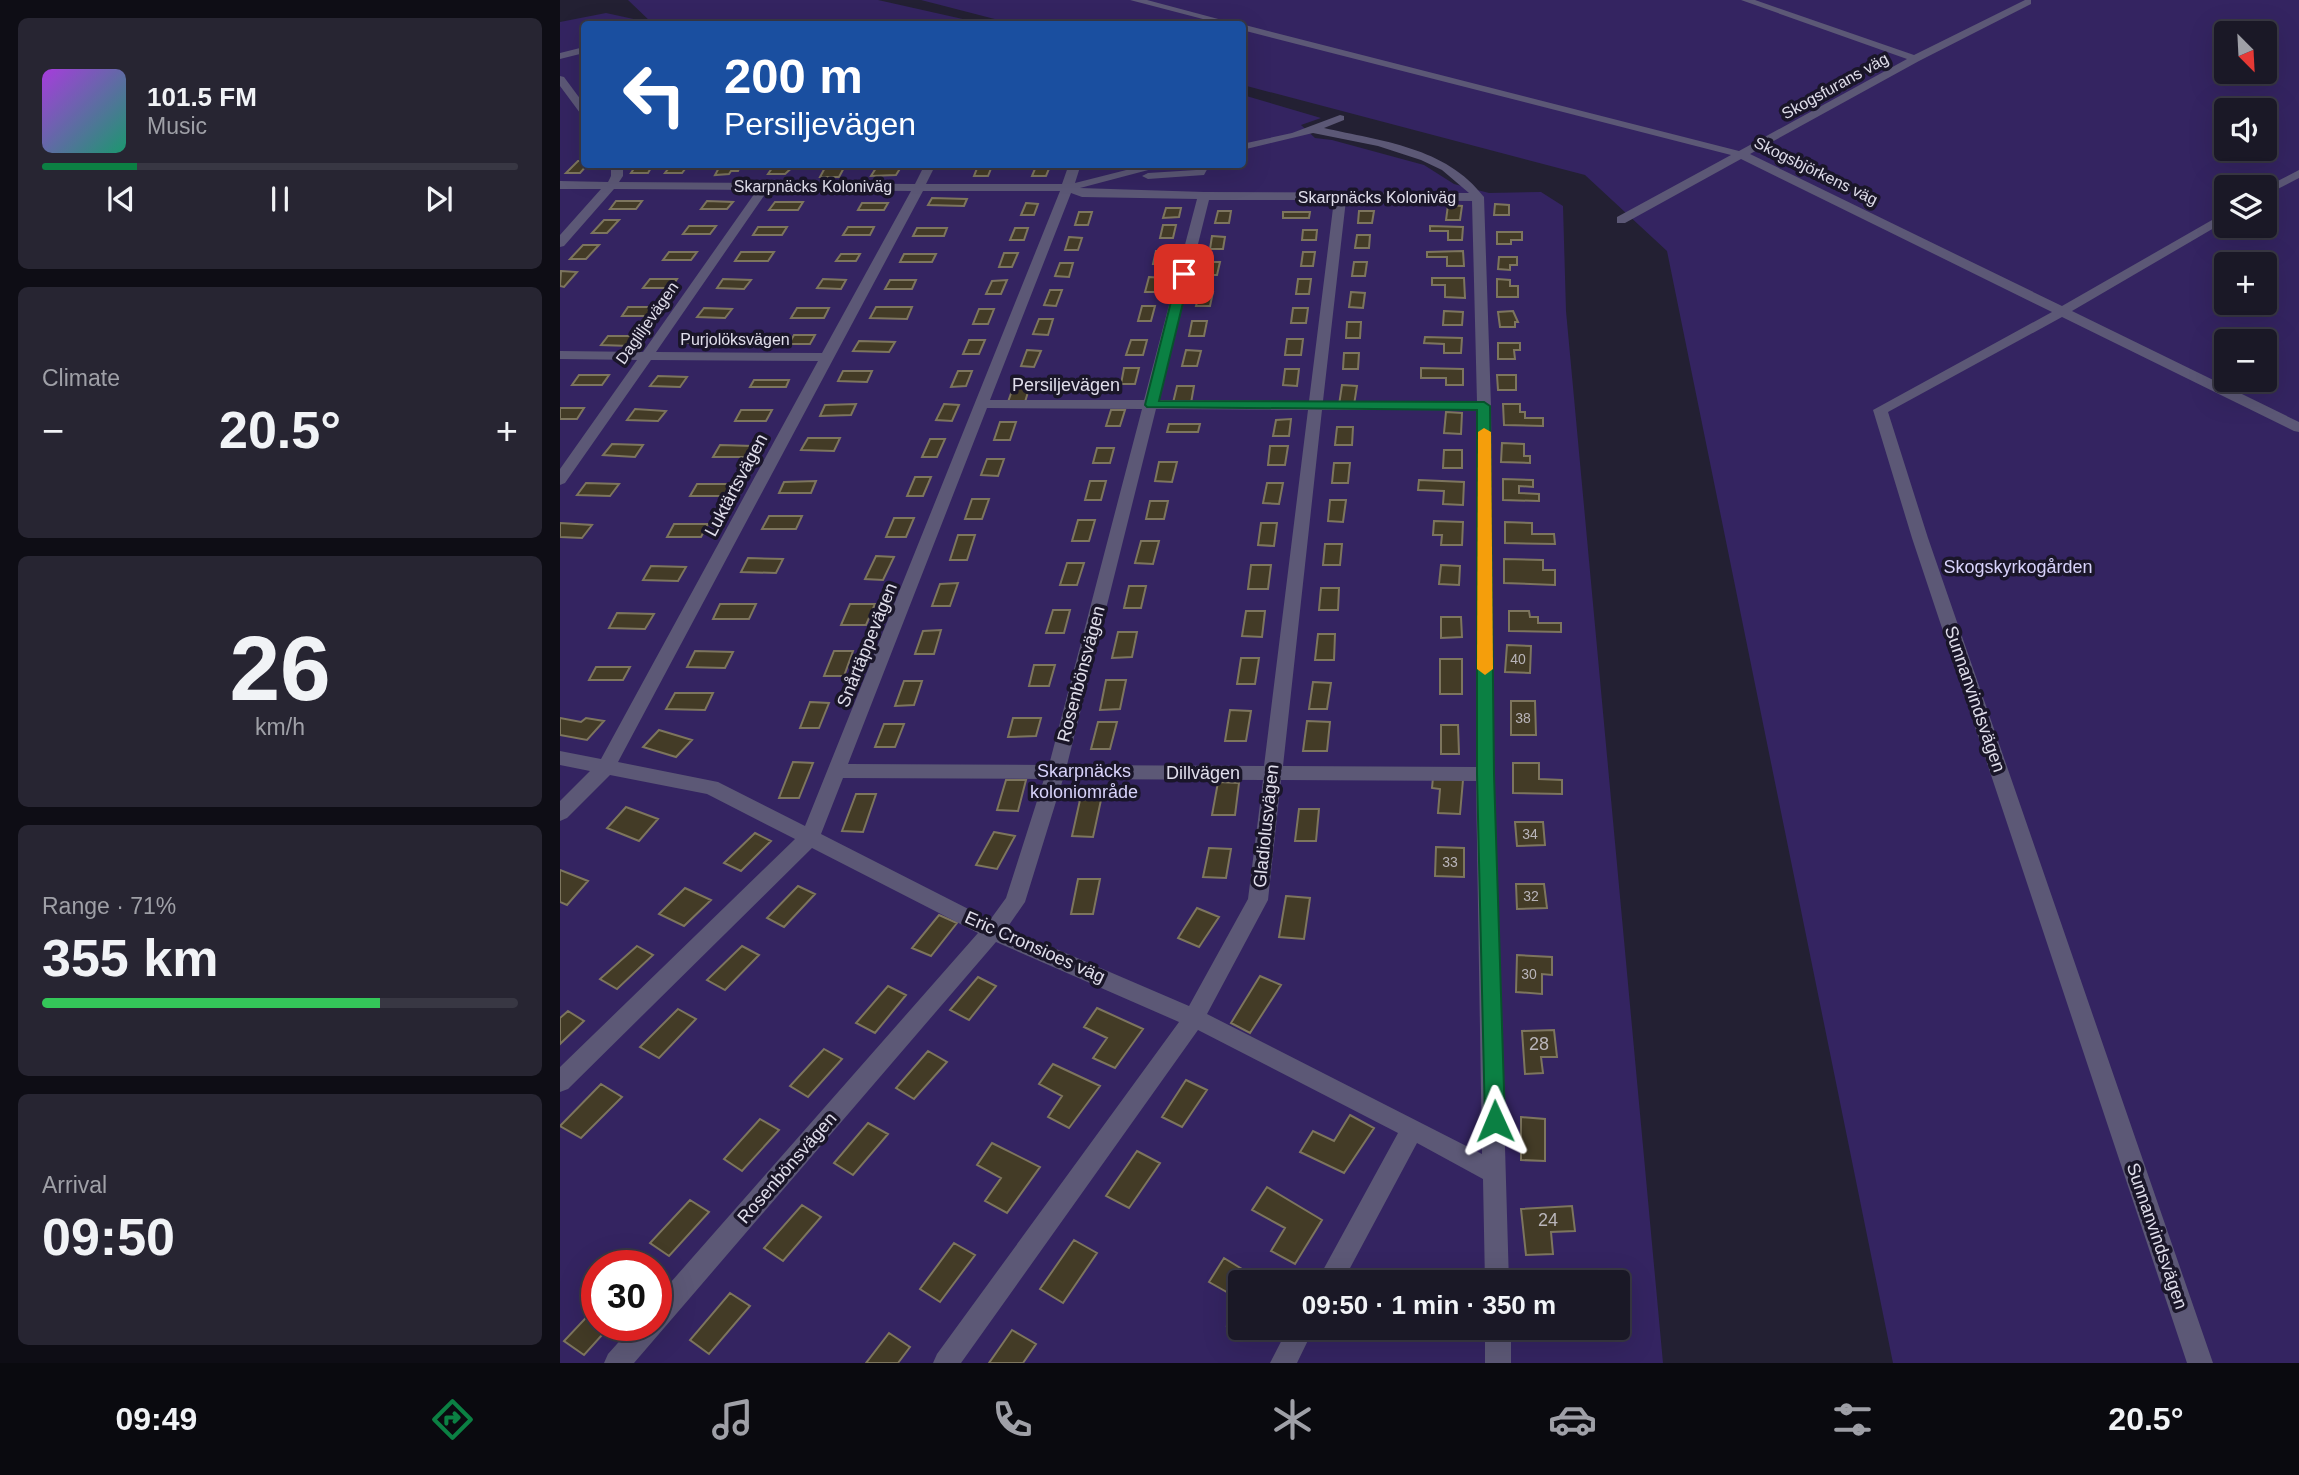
<!DOCTYPE html>
<meta charset="utf-8">
<style>
:root{--surface:#1a1826;--page:#272532;--text:#f1f3f6;--muted:#9fa0a7;--line:#383743;--accent:#0b8043}
body{margin:0;font-family:Helvetica,sans-serif;background:var(--page);color:var(--text);height:100vh;display:flex;flex-direction:column;font-size:26px;white-space:nowrap}
*{box-sizing:border-box;margin:0}
p{font-size:23px;color:var(--muted)}
.icon{flex:none;width:38px;height:38px;fill:none;stroke:currentColor;stroke-width:2;stroke-linecap:round;stroke-linejoin:round}
.map{position:relative;flex:1;overflow:hidden}
.drawer{display:flex;flex-direction:column;gap:18px;padding:18px;background:#0e0d15;width:560px}
.drawer>*{flex:none}
.hud{position:absolute;left:21px;top:21px;width:665px;height:147px;border-radius:7px;box-shadow:0 7px 28px #0002,0 0 0 2px var(--line);background:#1a4fa0;color:#fff;overflow:hidden}
.needle{width:46px;rotate:156deg}
.buttons{position:absolute;left:1654px;top:21px;display:grid;gap:14px}
.buttons a{display:grid;place-items:center;width:63px;height:63px;border-radius:7px;background:var(--surface);box-shadow:0 7px 28px #0002,0 0 0 2px var(--line);font-size:35px}
.speed{position:absolute;left:21px;top:1250px;display:flex;gap:14px;font-size:35px;font-weight:700;text-align:center}
.speed>*{display:grid;place-content:center;width:91px;height:91px;border-radius:50%;background:var(--surface);box-shadow:0 7px 28px #0002,0 0 0 2px var(--line);line-height:1}
.speed .limit{border:10px solid #d22;background:#fff;color:#111}
.pin{position:absolute;display:grid;place-items:center;width:60px;height:60px;color:#fff;margin:-30px;border-radius:14px;box-shadow:0 4px 10px #0006}
.me{position:absolute;width:77px;margin:-38px;rotate:359deg;stroke-linejoin:round;filter:drop-shadow(0 0 5px #0008)}
.turn{display:flex;align-items:center;gap:24px;height:147px;padding:0 28px;font-size:32px}
.turn .icon{width:91px;height:91px;stroke-width:2.5}
.turn b{display:block;font-size:49px;line-height:60px}
.big{font-size:52px;font-weight:700;line-height:1.1}
.drawer .widget{flex:1;display:flex;flex-direction:column;justify-content:center;gap:10px;min-width:0;padding:0 24px;border-radius:10px;background:var(--page)}
.drawer .dial{align-items:center;gap:0}
.dial b{font-size:91px;line-height:1}
.song{display:flex;align-items:center;gap:21px}
.cover{width:84px;height:84px;border-radius:10px;background:linear-gradient(135deg,hsl(280 70% 55%),hsl(160 70% 35%))}
.played{height:7px;border-radius:4px;background:linear-gradient(90deg,var(--accent) 20%,var(--line) 20%)}
.keys{display:flex;justify-content:space-around;direction:ltr}
.heat{display:flex;justify-content:space-between;align-items:center;font-size:38px;direction:ltr}
.charge{height:10px;border-radius:5px;background:linear-gradient(90deg,#34c759 71%,var(--line) 0)}
.trip{position:absolute;left:668px;top:1270px;width:402px;height:70px;border-radius:7px;background:var(--surface);box-shadow:0 7px 28px #0002,0 0 0 2px var(--line);font-weight:700;line-height:70px;text-align:center}
.tabs{display:flex;height:112px;justify-content:space-around;align-items:center;background:#0a0a0f;color:var(--muted)}
.tabs .icon{width:49px;height:49px}
.tabs .active{color:var(--accent)}
.tabs b{font-size:32px;color:var(--text)}
main{display:flex;flex:1;min-height:0}
.map>svg:first-child{display:block}
</style>
<main>
<section class="drawer">
<div class="widget">
<div class="song"><i class="cover"></i><div><b>101.5 FM</b><p>Music</p></div></div>
<div class="played"></div>
<div class="keys"><svg class="icon" aria-label="previous" viewBox="0 0 24 24"><path d="M18 5L8 12l10 7zM5 5v14"/></svg><svg class="icon" aria-label="pause" viewBox="0 0 24 24"><path d="M8 5v14M16 5v14"/></svg><svg class="icon" aria-label="next" viewBox="0 0 24 24"><path d="M6 5l10 7-10 7zM19 5v14"/></svg></div>
</div>
<div class="widget"><p>Climate</p>
<div class="heat"><a>−</a><b class="big">20.5°</b><a>+</a></div>
</div>
<div class="widget dial"><b>26</b><p>km/h</p></div>
<div class="widget"><p>Range · 71%</p><b class="big">355 km</b><div class="charge"></div></div>
<div class="widget"><p>Arrival</p><b class="big">09:50</b></div>
</section>
<div class="map">
<svg width="1739" height="1363" viewBox="0 0 1739 1363">
<rect width="100%" height="100%" fill="#232033"/>
<path fill="#342461" fill-rule="evenodd" d="M68,0H318L425,24H24V164H682L683,95L761,118L741,125L755,138L772,140L864,165L894,184L929,193L981,192L1003,206L1006,311L1103,1363H0V22L46,13L92,23ZM37,1265H96V1325H37ZM681,1283H1059V1328H681Z
M361,0H1739V1363H1333L1107,251L1025,175L683,85L682,24H454ZM1666,33H1704V72H1666ZM1666,110H1704V149H1666ZM1666,187H1704V226H1666ZM1666,264H1704V303H1666ZM1666,341H1704V380H1666Z"/>
<path fill="#433b26" stroke="#7d755e" stroke-width="2" d="M18,161H24V164H28L20,173H6Z
M77,164H89L88,166H92L88,173H71Z
M112,164H124L128,165L122,173H105Z
M161,164H181L178,171H171L169,174L155,175Z
M215,164H236L225,174H208Z
M267,164H286L279,177H260Z
M337,164L335,167H341L336,175L311,176L318,165Z
M477,164H491L486,176H472Z
M418,166H432L428,176H414Z
M372,198L407,199L404,206L368,205Z
M56,201H82L76,209H50Z
M147,201L173,202L167,209H141Z
M215,202H243L238,210H209Z
M302,203H328L324,210H298Z
M466,203L478,204L474,215H461Z
M935,204L949,205V215H934Z
M888,205L902,206L900,220H886Z
M606,208H621L619,217L603,218Z
M658,211H671L669,223H655Z
M799,211H814L812,223H798Z
M519,212H532L528,225H515Z
M723,212H750L749,218H723Z
M44,220H59L47,233H32Z
M603,225H616L613,238H600Z
M129,226H156L150,234H123Z
M870,226L903,227L902,240H888V231H870Z
M198,227H227L222,235H193Z
M288,227H314L310,235H283Z
M357,228H387L384,236H353Z
M455,228H468L464,240H450Z
M743,230H757L756,240H742Z
M937,232H962V240H951V244H937Z
M797,235H810L809,248H795Z
M652,236L665,237L663,249H650Z
M509,237L522,238L518,250H505Z
M23,245H39L26,259H10Z
M596,251H610L606,264H593Z
M903,251L904,266H887V257H867V252Z
M109,252H137L131,260H103Z
M181,252H214L208,261H175Z
M743,252H755L753,266H741Z
M444,253H458L452,267H439Z
M281,254H300L296,261H276Z
M344,254H376L372,262H340Z
M939,257H957V265H950V270L938,269Z
M647,262H660L657,275H643Z
M794,262H807L805,276H792Z
M500,263H513L509,277L495,276Z
M1,271L17,272L4,287L0,286Z
M589,277L603,278L599,292H585Z
M872,278H904L905,298L885,297V285H872Z
M90,279H117L111,288H83Z
M163,279L191,280L184,289L157,288Z
M263,279L286,280L281,289L257,288Z
M738,279H751L749,294H736Z
M937,279L950,280V286H958V297H937Z
M330,280H356L352,289H325Z
M447,280L441,294H426L432,281Z
M490,290H502L496,306L484,305Z
M640,292H653L650,306H636Z
M791,292L805,293L803,308L789,307Z
M582,306H595L591,321H578Z
M68,307H97L90,316H62Z
M316,307H352L347,319L310,318Z
M144,308L172,309L165,318L137,317Z
M237,308H269L264,318H231Z
M733,308H748L746,323H731Z
M419,309H434L428,324H413Z
M884,311L903,312L902,325H883Z
M953,311L958,322H955V327H940L938,312Z
M479,319H493L488,335L473,334Z
M632,321H647L644,336H629Z
M787,322H801L800,338H786Z
M127,334L168,335L162,343H121Z
M234,335H255L250,344H229Z
M48,336H77L70,346L41,345Z
M865,337L902,338L901,353H884V344L864,343Z
M727,339H743L741,355H725Z
M409,340H425L419,354H403Z
M571,340H587L583,355H566Z
M299,341L335,342L329,352L293,351Z
M938,343H960V350H954L955,359H938Z
M467,350L481,351L474,367L461,366Z
M626,350L641,351L637,366H622Z
M784,353H799L798,369H783Z
M564,368H579L575,384H561Z
M861,368L903,369V385H886V378H861Z
M725,369H739L737,386L723,385Z
M283,371H312L307,382L278,381Z
M398,371H412L406,386L391,387Z
M19,375H49L42,385H12Z
M937,375H956V390H938Z
M98,376L127,377L120,387L90,386Z
M194,380H229L226,387H190Z
M455,382H471L465,402H448Z
M782,385L797,386L794,405H779Z
M617,386H634L631,403H613Z
M296,404L291,415L260,416L265,405Z
M384,404L399,405L392,421L376,420Z
M943,404H960V412H965V418H983V426L944,425Z
M0,408H24L17,419H0Z
M75,409L106,411L98,421L67,420Z
M181,410H212L206,421H175Z
M551,410H565L560,426H546Z
M886,412L902,413L901,434L884,433Z
M731,419L729,436H713L716,420Z
M440,422H456L450,440H434Z
M609,424H640L638,432H607Z
M777,427H793L792,445H775Z
M248,438H280L274,451L241,450Z
M370,439H385L377,457H362Z
M942,443L964,444V456H970V463L941,462Z
M52,444L83,445L75,457L43,455Z
M160,445L192,446L186,457H153Z
M710,446H728L725,465H708Z
M537,448H554L550,463H533Z
M884,450H902V468H883Z
M427,459H444L438,476L421,475Z
M599,462H617L612,482L595,481Z
M774,463H790L788,483H772Z
M355,477H371L363,496H347Z
M943,479L973,480V487L959,486V493L979,494V501L943,500Z
M859,480L904,482L903,505L883,504L884,491L858,490Z
M256,481L251,493H219L224,482Z
M530,481H546L541,500H525Z
M26,483L59,484L50,496L17,495Z
M707,483H723L719,504L703,503Z
M137,484H171L163,496H130Z
M412,499H429L422,519H405Z
M770,500H786L783,522L768,521Z
M590,501H608L604,519H586Z
M209,516H242L236,529H202Z
M334,518H354L346,537H326Z
M518,520H535L529,541H512Z
M874,521L903,522L902,545H881L882,535H873Z
M945,522L972,523V534H994L995,544L945,543Z
M0,523L32,525L22,538L0,537Z
M701,523H717L714,546L698,545Z
M114,524H148L141,537H107Z
M398,535H415L407,560H390Z
M581,541H599L593,564L575,563Z
M765,544H782L780,565H763Z
M316,556L334,557L323,580L305,579Z
M188,558L223,559L216,573L181,572Z
M944,559L983,560V570H995V585L944,583Z
M507,563H524L517,585H500Z
M691,565H711L708,589H688Z
M881,565L900,566L899,585L879,584Z
M91,566L126,567L118,581L83,580Z
M398,583L390,606H372L380,584Z
M569,586H586L581,608H564Z
M761,588H779L778,610H759Z
M160,604H196L189,619H153Z
M290,604H315L306,625H281Z
M493,610H510L504,633H486Z
M686,611H705L702,637L682,636Z
M949,611H969L970,617H978V623H1001V632L949,631Z
M57,613L94,614L85,629L49,628Z
M881,617H901L902,637L881,638Z
M381,630L374,654H355L363,631Z
M558,632H577L572,657L552,658Z
M758,634H775L774,660H755Z
M947,645L971,646L970,673L945,672Z
M135,651L173,652L165,668L127,667Z
M274,651H293L284,676H264Z
M681,658H699L695,684H677Z
M880,659H902V694H880Z
M474,665H495L489,686H469Z
M36,667H70L63,680H29Z
M546,680H566L560,709L540,710Z
M344,681H362L354,705L335,706Z
M753,682L771,683L767,709H749Z
M115,693H153L145,710L106,709Z
M951,701H975L976,735H951Z
M250,702L269,703L259,728H240Z
M670,710L691,711L686,741H665Z
M0,718L21,722L26,718L44,721L27,740L0,735Z
M453,718H481L476,736L448,737Z
M747,721L770,722L767,751H743Z
M538,722H557L550,749H531Z
M324,724H344L335,747H315Z
M881,725H898L899,754H881Z
M99,730L132,740L116,757L83,747Z
M233,762L253,763L239,798H219Z
M953,763H979V779L1002,780V794L953,793Z
M873,778L903,780L900,814L878,813L880,789L872,788Z
M446,780H466L458,811L437,810Z
M658,782L679,783L675,815H652Z
M296,794H316L303,832L282,831Z
M520,800H541L533,837L512,836Z
M66,807L98,819L79,841L47,828Z
M739,809H759L756,841H735Z
M955,822H983L985,845L957,846Z
M434,832L455,836L437,869L416,865Z
M195,833L211,841L181,871L164,863Z
M876,847L904,848V877L875,876Z
M649,848L671,849L666,878L643,877Z
M0,870L28,881L7,905L0,902Z
M518,879H540L533,914H511Z
M956,884H984L987,908L957,909Z
M238,886L255,894L224,927L207,918Z
M125,888L151,900L124,926L99,914Z
M726,896L750,898L744,939L719,937Z
M637,908L659,917L639,947L618,938Z
M379,915L397,923L371,956L352,948Z
M77,946L93,955L57,989L40,979Z
M182,946L199,955L165,990L147,980Z
M957,955L992,957V975L982,974V994L956,992Z
M700,976L721,985L690,1033L671,1023Z
M418,977L436,986L409,1020L390,1010Z
M328,986L346,995L315,1033L296,1023Z
M537,1008L583,1029L555,1068L533,1058L547,1038L524,1027Z
M118,1009L136,1019L99,1058L80,1047Z
M8,1011L24,1021L0,1044V1018Z
M994,1030L997,1057H981L983,1073L965,1074L962,1031Z
M264,1049L282,1059L248,1097L230,1086Z
M368,1051L387,1062L354,1099L336,1088Z
M493,1064L540,1086L509,1128L488,1117L502,1096L479,1084Z
M626,1080L647,1090L622,1127L602,1117Z
M41,1084L62,1097L21,1138L0,1126Z
M790,1115L814,1128L784,1173L740,1152L753,1131L774,1141Z
M961,1117L985,1119V1161L961,1160Z
M200,1119L219,1130L182,1171L164,1159Z
M308,1123L328,1134L293,1175L274,1163Z
M432,1143L480,1167L447,1213L425,1201L441,1178L417,1165Z
M577,1151L600,1163L569,1208L546,1196Z
M707,1187L762,1220L735,1264L711,1251L725,1228L692,1210Z
M130,1200L149,1212L109,1256L90,1243Z
M242,1205L261,1217L223,1261L204,1248Z
M1012,1206L1015,1231L991,1232L993,1254L966,1255L961,1209Z
M514,1240L537,1253L503,1303L480,1289Z
M394,1243L415,1255L380,1302L360,1289Z
M664,1258L705,1283H681V1300L649,1282Z
M824,1270L845,1282V1283H816Z
M170,1293L190,1306L149,1354L130,1340Z
M681,1304V1328H699L692,1340L667,1326Z
M37,1306V1325H51L24,1355L4,1341Z
M794,1328H821L815,1340Z
M971,1328H1017V1340L971,1338Z
M452,1330L476,1344L463,1363H429Z
M329,1333L350,1347L338,1363H306Z"/>
<g fill="none" stroke-linecap="round" stroke-linejoin="round">
<path fill="#5c5876" fill-rule="evenodd" d="M570,0H587L677,24H662Z
M1181,0H1195L1354,55L1465,0H1471V4L1359,61L1190,154L1502,306L1666,212V221L1512,311L1739,422V432L1734,431L1502,317L1328,412L1368,538L1653,1363H1627L1352,538L1313,410L1492,312L1181,159L1065,223H1057V217L1171,155L682,30V24H680L685,25L1179,151L1347,59Z
M24,47V53L0,59V53Z
M0,76L4,77L24,104V114L20,113L0,86Z
M780,115L784,116V120L764,128C821,141 886,147 924,197L931,406L934,774L949,1283H925L923,1179L857,1143L782,1283H756L838,1133L638,1030L401,1363H373L377,1354L619,1022L436,942L74,1363H44L48,1354L74,1325H96V1299L418,933L252,848L8,1089L0,1092V1067L235,839L147,794L50,775L7,818L0,821V801L30,771L0,765V751L41,759L258,361L91,360L5,483L0,485V469L77,360L0,359V351L83,352L197,190L54,189L4,246L0,247V235L41,189H0V181L48,182L51,176V164H63V176L59,182L355,184L365,164H376L366,184H502L509,164H521L515,183L590,164H611L520,188L644,192L909,193L882,170L861,160L818,146L753,133L682,150V144L732,133ZM208,190L351,191L262,353L96,352ZM363,191H500L245,826L158,782L58,762ZM511,193L522,197L637,199L584,400H430ZM649,200H774L749,401L599,400ZM786,200L912,201L917,402L763,401ZM427,408L582,409L489,765L288,764ZM596,409L748,410L704,766L507,765ZM762,410H917L916,767L723,766ZM283,778L484,779L446,898L430,920L261,834ZM503,779L703,780L688,899L629,1006L447,928L465,902ZM721,780L916,781L922,1154L647,1014L708,900Z
M638,164H650L644,175L588,179L582,176L588,173L636,170Z
M1739,170V178L1704,196V188Z
M728,1328H754L737,1363H710Z
M925,1328H951V1363H925Z"/>
</g>
<path fill="#0b8043" stroke="#07532c" stroke-width="2" d="M624,271L630,274L599,401L924,402L930,406L934,774L945,1121L942,1128L935,1131L928,1128L925,1121L917,774V410L587,407L585,405L618,274Z"/>
<path fill="#f59e0b" d="M924,428L931,432L933,669L925,675L917,669L918,432Z"/>
<g text-anchor="middle" dominant-baseline="central" stroke-width="7" stroke-linejoin="round" paint-order="stroke">
<g font-size="14" fill="#b9b5ba">
<text x="958" y="659">40</text>
<text x="963" y="718">38</text>
<text x="970" y="834">34</text>
<text x="890" y="862">33</text>
<text x="971" y="896">32</text>
<text x="969" y="974">30</text>
</g>
<g font-size="16" fill="#e0deeb" stroke="#1a1629">
<text transform="translate(1275 86) rotate(-29)">Skogsfurans väg</text>
<text transform="translate(1256 171) rotate(26)">Skogsbjörkens väg</text>
<text x="253" y="186">Skarpnäcks Koloniväg</text>
<text x="817" y="197">Skarpnäcks Koloniväg</text>
<text transform="translate(87 323) rotate(-55)">Dagliljevägen</text>
<text x="175" y="339">Purjolöksvägen</text>
</g>
<g font-size="18" fill="#e0deeb" stroke="#1a1629">
<text x="506" y="385">Persiljevägen</text>
<text transform="translate(176 485) rotate(-62)">Luktärtsvägen</text>
<text transform="translate(307 645) rotate(-68)">Snårtäppevägen</text>
<text transform="translate(521 674) rotate(-75)">Rosenbönsvägen</text>
<text transform="translate(1415 699) rotate(71)">Sunnanvindsvägen</text>
<text x="643" y="773">Dillvägen</text>
<text transform="translate(706 826) rotate(-84)">Gladiolusvägen</text>
<text transform="translate(475 947) rotate(24)">Eric Cronsioes väg</text>
<text transform="translate(227 1168) rotate(-49)">Rosenbönsvägen</text>
<text transform="translate(1597 1236) rotate(71)">Sunnanvindsvägen</text>
</g>
<g font-size="18" fill="#d8d3fb" stroke="#1a1629">
<text x="1458" y="567">Skogskyrkogården</text>
<text x="524" y="771">Skarpnäcks<tspan x="524" dy="21">koloniområde</tspan></text>
</g>
<g font-size="18" fill="#b9b5ba">
<text x="979" y="1044">28</text>
<text x="988" y="1220">24</text>
</g>
</g>
</svg>
<div class="buttons">
<a><svg class="needle" viewBox="-14 -14 28 28"><path d="M0-13l5 13h-10z" fill="#e53935"/><path d="M0 13l5-13h-10z" fill="#9fa0a7"/></svg></a>
<a><svg class="icon" aria-label="sound" viewBox="0 0 24 24"><path d="M4 9h4l5-4v14l-5-4H4zM17 9q2 3 0 6"/></svg></a>
<a><svg class="icon" aria-label="layers" viewBox="0 0 24 24"><path d="M12 4l9 5-9 5-9-5zM3 14l9 5 9-5"/></svg></a>
<a>+</a>
<a>−</a>
</div>
<div class="speed"><div class="limit">30</div></div>
<div class="pin" style="left:624px;top:274px;background:#d93025"><svg class="icon" aria-label="arrive" viewBox="0 0 24 24"><path d="M6 21V4h12l-3 4 3 4H6"/></svg></div>
<svg class="me" style="left:935px;top:1121px" viewBox="-20 -20 40 40"><path d="M0-17L14 15 0 8-14 15z" fill="#0b8043" stroke="#fff" stroke-width="4"/></svg>
<div class="trip">09:50 · 1 min · 350 m</div>
<div class="hud">
<div class="turn"><svg class="icon" aria-label="left" viewBox="0 0 24 24"><path d="M17 20v-9H6M10 6l-5 5 5 5"/></svg><div><b>200 m</b>Persiljevägen</div></div>
</div>
</div>
</main>
<nav class="tabs">
<b>09:49</b>
<svg class="icon active" aria-label="directions" viewBox="0 0 24 24"><path d="M12 3l9 9-9 9-9-9zM9 14v-3h6M13 9l2 2-2 2"/></svg>
<svg class="icon" aria-label="music" viewBox="0 0 24 24"><path d="M9 18V5l10-2v13"/><circle cx="6" cy="18" r="3"/><circle cx="16" cy="16" r="3"/></svg>
<svg class="icon" aria-label="phone" viewBox="0 0 24 24"><path d="M5 4h4l2 5-3 2q2 4 5 5l2-3 5 2v4C11 20 4 13 5 4z"/></svg>
<svg class="icon" aria-label="climate" viewBox="0 0 24 24"><path d="M12 3v18M4 7l16 10M4 17L20 7"/></svg>
<svg class="icon" aria-label="car" viewBox="0 0 24 24"><path d="M5 17H2v-5l4-1 3-4h7l3 4 3 1v5h-3M9 17h6M6 11h13"/><circle cx="7" cy="17" r="2"/><circle cx="17" cy="17" r="2"/></svg>
<svg class="icon" aria-label="filters" viewBox="0 0 24 24"><path d="M4 7h16M4 17h16"/><circle cx="9" cy="7" r="2"/><circle cx="15" cy="17" r="2"/></svg>
<b>20.5°</b>
</nav>
